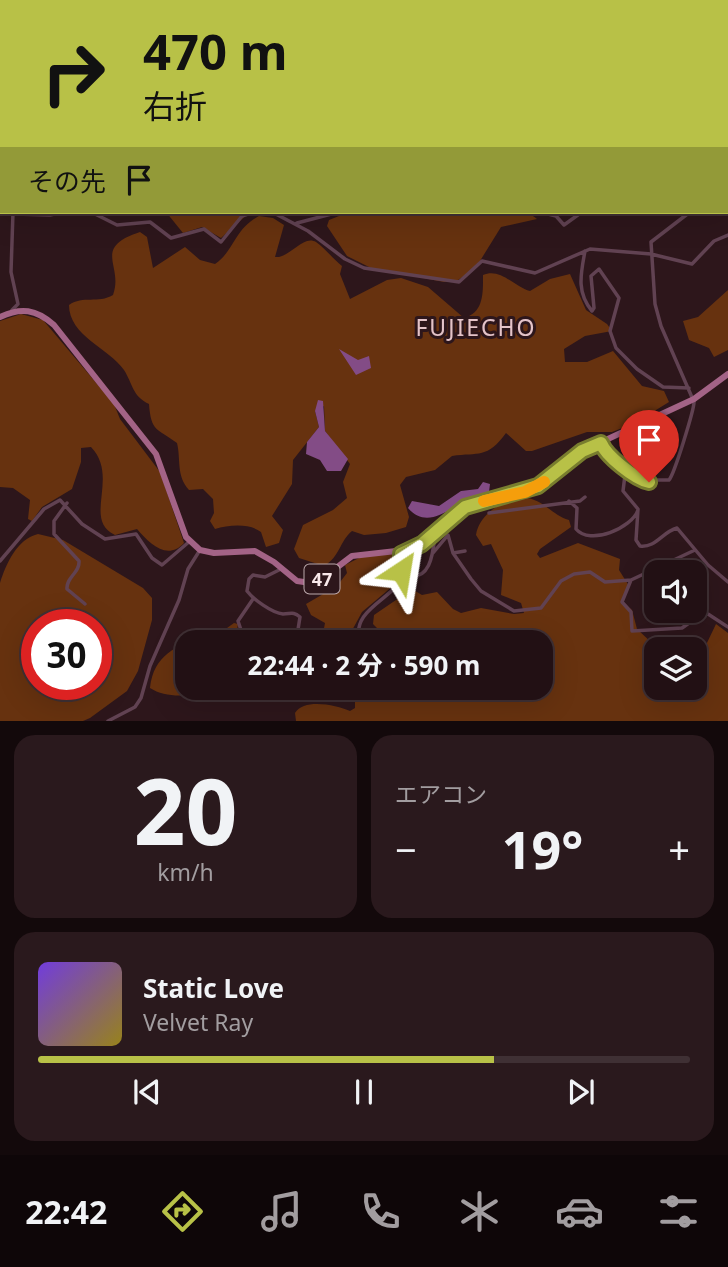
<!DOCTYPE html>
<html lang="ja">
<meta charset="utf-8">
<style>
:root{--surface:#221014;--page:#2a191d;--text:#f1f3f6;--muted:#a29da0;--line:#3f3034;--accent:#b8c147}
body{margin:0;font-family:"Noto Sans","Noto Sans JP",sans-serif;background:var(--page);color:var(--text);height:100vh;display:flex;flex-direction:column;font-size:26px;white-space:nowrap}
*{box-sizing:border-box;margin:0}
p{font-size:23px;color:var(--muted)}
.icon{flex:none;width:38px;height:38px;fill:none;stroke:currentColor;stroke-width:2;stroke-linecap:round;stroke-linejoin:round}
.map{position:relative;height:721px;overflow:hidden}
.drawer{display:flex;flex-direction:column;gap:14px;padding:14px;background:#13090b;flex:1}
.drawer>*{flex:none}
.guide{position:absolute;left:0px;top:0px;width:728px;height:214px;box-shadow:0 7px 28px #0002,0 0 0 2px var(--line);background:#b8c147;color:#111;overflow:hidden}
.tools{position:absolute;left:644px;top:560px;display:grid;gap:14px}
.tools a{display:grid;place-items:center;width:63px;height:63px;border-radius:14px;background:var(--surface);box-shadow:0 7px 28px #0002,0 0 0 2px var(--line);font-size:35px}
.speed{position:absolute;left:21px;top:609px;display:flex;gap:14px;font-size:35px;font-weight:700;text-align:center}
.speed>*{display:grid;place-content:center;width:91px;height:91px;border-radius:50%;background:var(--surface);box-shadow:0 7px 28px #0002,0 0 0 2px var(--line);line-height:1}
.speed .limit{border:10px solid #d22;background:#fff;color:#111}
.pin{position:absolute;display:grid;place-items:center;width:60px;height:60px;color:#fff;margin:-72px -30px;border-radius:50% 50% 50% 0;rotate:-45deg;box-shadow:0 0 7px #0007}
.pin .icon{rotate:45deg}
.me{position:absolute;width:77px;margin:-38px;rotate:33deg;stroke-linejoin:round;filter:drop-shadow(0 0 5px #0008)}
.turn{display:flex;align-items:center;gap:24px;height:147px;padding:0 28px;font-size:32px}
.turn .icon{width:91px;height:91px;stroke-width:2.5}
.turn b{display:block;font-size:49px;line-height:60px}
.then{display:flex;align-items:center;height:66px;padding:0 28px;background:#0003;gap:14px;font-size:26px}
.big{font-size:52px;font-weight:700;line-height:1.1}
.drawer .tile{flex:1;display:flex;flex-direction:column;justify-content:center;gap:10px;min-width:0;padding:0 24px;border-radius:21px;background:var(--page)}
.drawer .dial{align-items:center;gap:0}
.dial b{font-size:91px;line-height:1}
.song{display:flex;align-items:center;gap:21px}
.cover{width:84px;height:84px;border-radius:10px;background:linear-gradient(135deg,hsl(260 70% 55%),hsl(50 70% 35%))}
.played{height:7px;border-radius:4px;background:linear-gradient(90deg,var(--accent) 70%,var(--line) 70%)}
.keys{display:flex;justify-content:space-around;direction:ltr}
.heat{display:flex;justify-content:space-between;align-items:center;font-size:38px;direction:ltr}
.drawer .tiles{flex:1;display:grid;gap:14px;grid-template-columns:1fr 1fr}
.tile:last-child{grid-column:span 2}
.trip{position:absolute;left:175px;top:630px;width:378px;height:70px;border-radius:21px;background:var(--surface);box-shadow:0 7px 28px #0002,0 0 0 2px var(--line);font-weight:700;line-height:70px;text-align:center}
.menu{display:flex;height:112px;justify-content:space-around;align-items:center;background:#0e0608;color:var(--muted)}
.menu .icon{width:49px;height:49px}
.menu .on{color:var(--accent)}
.menu b{font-size:32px;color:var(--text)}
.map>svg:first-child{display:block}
</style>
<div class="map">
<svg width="728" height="721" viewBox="0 0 728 721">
<rect width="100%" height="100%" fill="#2d161b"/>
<path fill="#67320f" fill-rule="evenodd" d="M166,212H250L221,238L202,227L183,233Z
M349,212H451L465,216C484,212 520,204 537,219L501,227L475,269L458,280L444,282L371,268L347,256L327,226L329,220Z
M259,216L273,218L284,225L275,257C289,259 303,234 316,242C325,248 333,259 342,266L340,274L350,299L387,280L401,278L428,287L464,318C484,312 483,293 483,275C500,267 515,287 530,291L550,279L570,274L586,310L607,324L612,331L585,336L564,349L565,362H587L613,351L642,386L664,391L669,402L635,423L612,432H587L532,451H526L506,433C487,459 479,452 452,456L435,470L406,477L400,485L409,517L406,527L386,533L364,535L352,531C339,542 340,557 324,566L299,558L294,549L303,525L333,510L347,498L343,482L350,464L325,431L324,406L315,411L319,427L293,460L292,484L272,516L283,530L279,543L266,547L261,532C249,523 229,525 215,529L210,521L214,513L213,499L203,489L189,490C176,476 181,459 177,443C157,428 151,432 149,404C132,396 133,384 124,370C109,348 69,336 69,305C83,295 98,304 113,295C124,265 91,248 140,232L147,237L153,268L185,247L200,260L215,264C235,250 234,229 259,216Z
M728,290V350L714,357L709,348L689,340L683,321L698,317Z
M21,314L43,320L114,404L120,419L160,472L184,543C167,561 150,544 137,529L115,535C82,520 120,477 91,447L81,448V462L72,489L42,507L32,521L28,519L30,500L13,488L0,487V321Z
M528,498C546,502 552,515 569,520L571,527L540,549L537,554L540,558L578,543L620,559L619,570L629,586L622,601L632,610L637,629L653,644L648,661L649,669L656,674V688H695V657L705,647L716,624L728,633V721H296L295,713C304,698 336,705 350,711L355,708V699L348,688H541V642H400L393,634L382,633L373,624L374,615L412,589L422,595L437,592L453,609L461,613L481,608L514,614L524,613L521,603L501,595L503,570L491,544L483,546L476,535C479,513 507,496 528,498Z
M38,534L63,540L143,588L152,598V620L138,671L127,691L90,718L83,721H0V583C6,564 17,539 38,534ZM37,625H96V684H37Z
M391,553L398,557L394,585L362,612L349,636L337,642L322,639L325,623L311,615L306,604L337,586L347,573L345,565L365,555Z
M234,623L238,624L235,642H187V688H212C195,697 167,699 150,688C154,653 176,649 204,632L213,638Z"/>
<path fill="#834c86" d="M339,349L358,360L369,356L371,368L356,375Z
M318,400L323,401L325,431L348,459L341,471H327L320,460L306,454L307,442L319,427L315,411Z
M483,482L490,484L489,492C482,495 475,496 468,499C449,509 427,530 408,508L412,501L439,506L461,491L478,489Z"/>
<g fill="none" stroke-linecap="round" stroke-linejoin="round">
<path stroke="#614252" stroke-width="3.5" d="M240,0L248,2
M583,0V2
M689,0L690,2
M114,2V0
M307,2L311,0
M418,2V0
M726,58L728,59
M726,208H728
M91,212L117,225L150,222L171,238L204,229L221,242L242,216L254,212
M272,212L308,231L345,259L364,268L459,282L482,261L535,273L590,249L651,254L692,264L714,241L728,235
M540,212L556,216L564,225L582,212
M603,212H619
M644,212H698
M14,214L50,215L64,212
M297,223L339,212
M585,251C581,273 576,292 592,311L594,308L591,276L599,269L619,298L610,331L616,348L637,369L663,387L689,388
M12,310L18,304L11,272L13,212
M601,443L605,452L638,480H669C674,475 694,410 694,402L661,326L655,304L651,242L690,212
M626,467L623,491L638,509L636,540L640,546C656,548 662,532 677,528L708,565L728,582
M569,501L577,508L576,529C590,546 632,528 638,510
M67,503L54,521V534L79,561C80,573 66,577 67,589L85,604
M489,513L580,501L585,497
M403,552L401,571L405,576
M433,553L448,535L453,553L471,579L481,591L514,611L541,608L561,581L574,574L590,572L605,582L631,580L695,550
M453,553L465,551
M0,561L44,509L60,500L82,524L105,539L136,534L152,558L162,565L190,541
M281,569L265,577L253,575L249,579L247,591C253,599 272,613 283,614C291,614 293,611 300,617L296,642
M405,576C431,582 433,553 435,535
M631,580L622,602L631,612L632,631L682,628L699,616L708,614L728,627
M245,642L238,621L253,599
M360,642C350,610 391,600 405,576
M248,700L276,692L316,688
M108,721L135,707L141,698L150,666L179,600L188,569L200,550"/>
<path stroke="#a36386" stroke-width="6" d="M0,317C21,307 36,309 54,325L156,454L186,537L200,550L214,553L255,551L274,562L297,581L311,583L323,578L352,556L414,549L465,507L538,486L582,451L694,399L728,374"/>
</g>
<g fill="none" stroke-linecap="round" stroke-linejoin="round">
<g stroke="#787d2e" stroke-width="18">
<path id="route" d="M401,571V554L422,544L465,507L538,486L582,451L601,443C606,456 635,479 649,482"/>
</g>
<use href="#route" stroke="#b8c147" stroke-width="12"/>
<path stroke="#f59e0b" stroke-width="12" d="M484,501L525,492L544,482"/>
</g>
<g text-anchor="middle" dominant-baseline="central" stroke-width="6" stroke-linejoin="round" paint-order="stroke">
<rect fill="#2d161b" stroke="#bca9ac" stroke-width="2" x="304.5" y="564.5" width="35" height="29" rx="5"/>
<g font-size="18" font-weight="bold" fill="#f9e8ea">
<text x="322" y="579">47</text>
</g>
<g font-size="23" letter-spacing="2" fill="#e4c3c8" stroke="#2d161b">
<text x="476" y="327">FUJIECHO</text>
</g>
</g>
</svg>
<div class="tools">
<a><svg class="icon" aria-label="sound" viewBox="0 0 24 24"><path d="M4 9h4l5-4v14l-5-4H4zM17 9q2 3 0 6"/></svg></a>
<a><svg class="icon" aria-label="layers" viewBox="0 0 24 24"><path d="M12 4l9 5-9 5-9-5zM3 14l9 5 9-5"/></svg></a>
</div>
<div class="speed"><div class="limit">30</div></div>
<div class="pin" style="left:649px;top:482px;background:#d93025"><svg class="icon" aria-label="arrive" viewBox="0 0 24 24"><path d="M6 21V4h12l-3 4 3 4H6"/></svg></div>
<svg class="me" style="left:401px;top:571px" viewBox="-20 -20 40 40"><path d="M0-17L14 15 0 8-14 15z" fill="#b8c147" stroke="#fff" stroke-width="4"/></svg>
<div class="trip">22:44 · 2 分 · 590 m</div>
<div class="guide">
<div class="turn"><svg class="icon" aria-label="right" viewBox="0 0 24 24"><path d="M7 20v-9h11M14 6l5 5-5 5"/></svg><div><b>470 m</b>右折</div></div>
<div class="then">その先<svg class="icon" aria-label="arrive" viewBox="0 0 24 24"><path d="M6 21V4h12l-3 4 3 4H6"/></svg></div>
</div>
</div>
<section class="drawer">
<div class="tiles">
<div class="tile dial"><b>20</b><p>km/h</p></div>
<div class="tile"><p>エアコン</p>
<div class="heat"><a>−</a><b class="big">19°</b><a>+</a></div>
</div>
<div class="tile">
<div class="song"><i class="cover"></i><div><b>Static Love</b><p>Velvet Ray</p></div></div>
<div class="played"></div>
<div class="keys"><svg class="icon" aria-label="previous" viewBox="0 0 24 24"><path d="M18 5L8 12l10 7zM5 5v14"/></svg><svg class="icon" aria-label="pause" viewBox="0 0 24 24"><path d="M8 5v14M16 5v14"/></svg><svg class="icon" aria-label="next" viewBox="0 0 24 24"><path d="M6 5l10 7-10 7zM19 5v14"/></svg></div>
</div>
</div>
</section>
<nav class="menu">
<b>22:42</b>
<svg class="icon on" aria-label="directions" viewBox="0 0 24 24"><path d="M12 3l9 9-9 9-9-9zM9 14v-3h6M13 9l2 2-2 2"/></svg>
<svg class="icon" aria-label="music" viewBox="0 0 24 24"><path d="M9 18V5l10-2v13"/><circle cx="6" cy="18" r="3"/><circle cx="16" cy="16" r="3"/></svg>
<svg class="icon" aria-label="phone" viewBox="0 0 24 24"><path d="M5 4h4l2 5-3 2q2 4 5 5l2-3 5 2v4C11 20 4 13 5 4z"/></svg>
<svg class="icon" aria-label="climate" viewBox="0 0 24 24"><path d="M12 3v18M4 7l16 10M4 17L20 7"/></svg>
<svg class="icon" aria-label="car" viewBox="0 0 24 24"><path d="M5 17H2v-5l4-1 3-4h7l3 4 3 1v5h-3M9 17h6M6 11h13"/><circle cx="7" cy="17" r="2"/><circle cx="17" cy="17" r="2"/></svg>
<svg class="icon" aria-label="filters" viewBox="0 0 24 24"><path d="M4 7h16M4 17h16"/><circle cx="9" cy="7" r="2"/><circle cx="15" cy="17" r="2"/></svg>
</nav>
